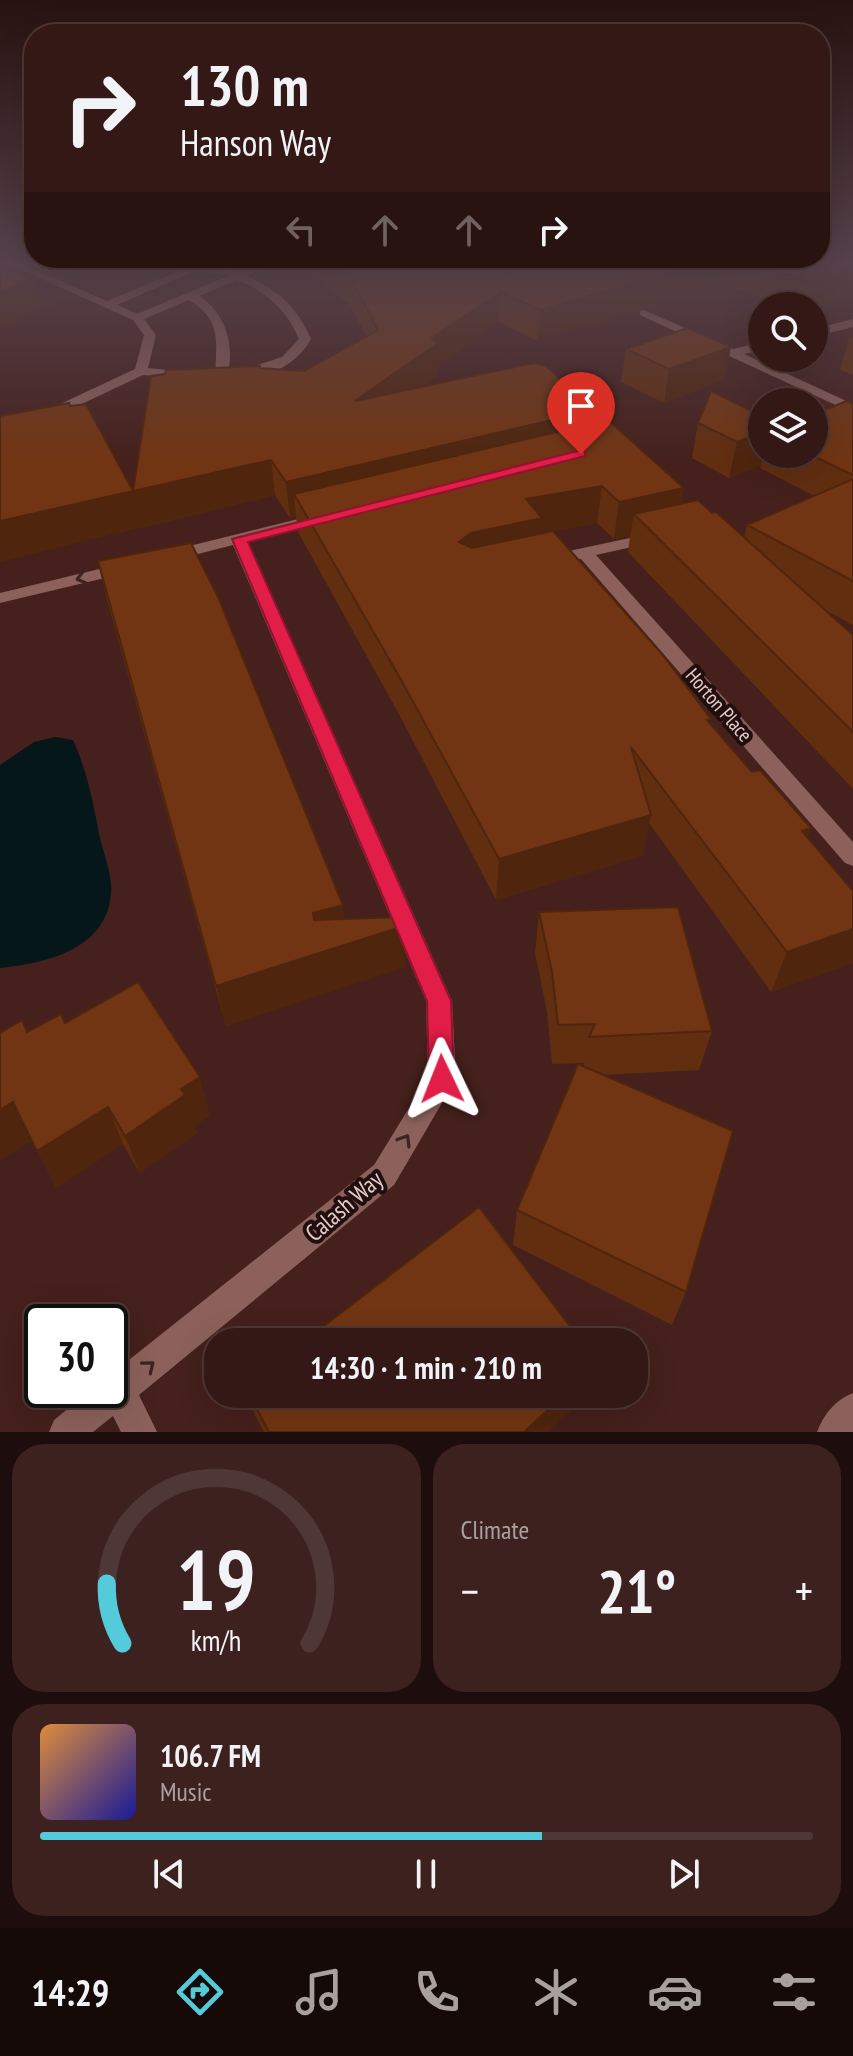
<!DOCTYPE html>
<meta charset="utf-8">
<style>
:root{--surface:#341815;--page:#3c211e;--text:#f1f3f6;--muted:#a9a0a0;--line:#4e3734;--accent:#53cbda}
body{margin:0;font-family:"PT Sans Narrow",sans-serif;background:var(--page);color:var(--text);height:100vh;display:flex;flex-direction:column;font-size:30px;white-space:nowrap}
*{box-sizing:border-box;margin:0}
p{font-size:26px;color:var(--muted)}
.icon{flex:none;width:44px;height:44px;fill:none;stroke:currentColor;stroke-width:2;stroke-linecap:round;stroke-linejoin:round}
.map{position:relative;height:1432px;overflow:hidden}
.details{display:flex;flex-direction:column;gap:12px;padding:12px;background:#1d0d0c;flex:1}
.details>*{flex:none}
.guide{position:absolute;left:24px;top:24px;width:806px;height:244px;border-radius:32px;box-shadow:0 8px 32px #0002,0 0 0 2px var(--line);background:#341815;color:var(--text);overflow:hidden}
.fabs{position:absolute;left:748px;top:292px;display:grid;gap:16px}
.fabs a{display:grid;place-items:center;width:80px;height:80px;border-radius:50%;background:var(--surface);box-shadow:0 8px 32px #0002,0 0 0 2px var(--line);font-size:40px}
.speed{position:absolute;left:24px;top:1304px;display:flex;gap:16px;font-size:40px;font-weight:700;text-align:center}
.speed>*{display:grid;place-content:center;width:104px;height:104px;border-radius:50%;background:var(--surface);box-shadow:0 8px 32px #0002,0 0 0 2px var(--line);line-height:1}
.speed .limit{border:4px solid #111;border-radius:12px;background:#fff;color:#111}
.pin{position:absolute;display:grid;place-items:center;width:68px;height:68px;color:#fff;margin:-82px -34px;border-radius:50% 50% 50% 0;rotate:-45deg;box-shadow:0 0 8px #0007}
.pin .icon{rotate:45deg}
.me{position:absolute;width:88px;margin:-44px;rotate:358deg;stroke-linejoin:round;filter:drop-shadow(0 0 6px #0008)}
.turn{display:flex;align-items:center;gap:28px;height:168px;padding:0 24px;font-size:36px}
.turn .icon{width:104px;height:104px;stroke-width:2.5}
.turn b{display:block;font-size:56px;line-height:68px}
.lanes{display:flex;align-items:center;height:76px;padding:0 24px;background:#0003;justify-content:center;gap:40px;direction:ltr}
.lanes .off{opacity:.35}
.big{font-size:60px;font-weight:700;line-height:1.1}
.details .widget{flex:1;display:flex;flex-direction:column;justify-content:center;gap:12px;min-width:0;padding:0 28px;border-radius:32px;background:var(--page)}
.details .dial{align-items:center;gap:0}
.dial svg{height:208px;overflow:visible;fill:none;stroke:var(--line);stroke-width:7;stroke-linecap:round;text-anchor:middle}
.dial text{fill:var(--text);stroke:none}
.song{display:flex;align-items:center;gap:24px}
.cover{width:96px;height:96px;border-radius:12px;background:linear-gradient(135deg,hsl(30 70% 55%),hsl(240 70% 35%))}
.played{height:8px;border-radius:4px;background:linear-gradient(90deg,var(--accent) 65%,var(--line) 65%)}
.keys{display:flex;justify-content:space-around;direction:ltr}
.heat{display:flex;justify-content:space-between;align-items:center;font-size:44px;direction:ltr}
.details .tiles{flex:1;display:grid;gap:12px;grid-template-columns:1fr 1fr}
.widget:last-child{grid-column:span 2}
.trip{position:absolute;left:204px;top:1328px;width:444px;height:80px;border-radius:32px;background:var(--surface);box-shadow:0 8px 32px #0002,0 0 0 2px var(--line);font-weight:700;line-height:80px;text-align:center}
.menu{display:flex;height:128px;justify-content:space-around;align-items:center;background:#150a08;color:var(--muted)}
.menu .icon{width:56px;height:56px}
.menu .selected{color:var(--accent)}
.menu b{font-size:36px;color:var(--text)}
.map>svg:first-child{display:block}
</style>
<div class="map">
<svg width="853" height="1432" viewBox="0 0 853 1432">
<rect width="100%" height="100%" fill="#45201c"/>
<path fill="#06171a" d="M55,737L73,740C87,771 93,801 99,834C103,852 113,876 111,894C106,950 46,963 0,968V765L34,742Z"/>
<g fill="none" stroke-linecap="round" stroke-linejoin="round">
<path fill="#8c615b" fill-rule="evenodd" d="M2,261H15L107,301L196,264L237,272L264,261H277L247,276C277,289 298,308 311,339C298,364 265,381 236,378V372L282,357L299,339C287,310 266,291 237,280L199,296C227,314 236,348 226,380L215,377C216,342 223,321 189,300L144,319L156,335L148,368L189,372L194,373V379L143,375L50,419L0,429V421L41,413L135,369L144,335L133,320ZM197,270L228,276L137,314L117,305Z
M644,310L733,349L762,342V350L744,354L853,404V413L640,315V311Z
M853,319V327L814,337V329Z
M322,513L330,518L328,521L248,541L452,1001L456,1079L394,1185L139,1395L157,1432H121L113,1416L93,1432H49L54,1420L91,1390H110V1375L374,1165L428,1077L426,1001L233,545L171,561L163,556L165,552Z
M653,533L661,538L659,541L596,555L853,842V866L845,863L581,559H569L567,555L569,551Z
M124,563L130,564V572L0,603V593Z
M853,1393V1432H817C824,1414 835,1400 853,1393Z"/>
</g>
<path fill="#612e10" d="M288,261H853L814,306H784L724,284L538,341L499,322L438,366V375L422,387L593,423L684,488L681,504L712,513L744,537L747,525L814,496L760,468L761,465L729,478L692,458L698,423L762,454H814L853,404V625L825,610L853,635V789L628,552L630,536L614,539L597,523L553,531L710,723L752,772L811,828L807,837L853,891V963L771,992L649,823L642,856L496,900L401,718L298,532L296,517L290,518L275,495L141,528L70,406L133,491L260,368L304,371L366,336L350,304Z
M853,336V375L840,370L849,338Z
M731,347L724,380L664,403L621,382L626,349Z
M98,561L344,919L405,967L226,1026L107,600Z
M539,912L712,1031L699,1070L602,1075L686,1292L672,1325L513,1245L517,1210L584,1063L552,1064L547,1012L535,953Z
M65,1023L210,1115L195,1126L197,1133L140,1173L123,1144L56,1188L32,1140L0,1160L27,1032Z
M248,1394H589L547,1432H264L255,1415Z"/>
<path fill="#4f250d" d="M708,261H728L724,284L538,341L540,310Z
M853,268V295L814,309V306H805L810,283Z
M33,278L41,308L0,327V292Z
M501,292L499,322L438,366V375L357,435L355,401L432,338Z
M731,347L724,380L664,403L669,369Z
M595,410L591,444L294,494L296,517L290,518L286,482Z
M762,432V454H763L761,465L729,478L737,442Z
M271,460L275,495L0,562V521Z
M602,486L597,523L541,534L458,580L459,542L471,533L526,499Z
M684,488L677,525L634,514L630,536L614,539L619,502Z
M651,815L642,856L496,900L499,859Z
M811,828L796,869L802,831Z
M343,905L346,945L404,926L405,967L226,1026L216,986L313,913Z
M853,929V963L771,992L787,952Z
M200,1077L210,1115L195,1126L197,1133L140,1173L125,1136L181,1089Z
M13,1102L32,1140L0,1160V1110Z
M108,1107L123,1144L56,1188L37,1151Z
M565,1394H589L547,1432H524Z"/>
<path fill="#713513" stroke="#4f250d" stroke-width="2" d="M329,261H708L540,310L501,292L432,338L438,343L355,401L534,363L546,366L595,410L286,482L271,460L133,491L151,376L165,374L166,370L260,366V368L304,371L378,330L349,274Z
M747,261H853V268L810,283Z
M0,267L33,278L0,292Z
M687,328L731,347L669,369L626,349Z
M711,391L762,416V432L737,442L698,423Z
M846,401L853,404V475L809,454H814V415Z
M69,403L70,406L86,404L133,491L0,521V416Z
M608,420L684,488L619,502L602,486L526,499L542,518L471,533L459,542L472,548L553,531L662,654L711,719L707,720L752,772L760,770L811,828L802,831L853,891V929L787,952L631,747L651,815L499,859L400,678L294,494Z
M853,479V581L747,525Z
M698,500L712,513L716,512L853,635V732L634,514Z
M191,543L219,599L343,905L313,913L314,920L402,917L404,926L216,986L98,561Z
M678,907L712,1031L589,1037L595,1024L558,1025L552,972L539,912Z
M138,982L200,1077L181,1089L185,1095L125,1136L108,1107L37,1151L13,1102L0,1110V1033L22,1020L27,1032L61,1014L65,1023Z
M578,1064L733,1131L686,1292L517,1210Z
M479,1207L582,1342H303Z
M249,1394H565L524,1432H269Z"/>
<defs><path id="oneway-chevron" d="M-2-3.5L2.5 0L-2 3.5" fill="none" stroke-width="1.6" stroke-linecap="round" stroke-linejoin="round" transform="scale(2)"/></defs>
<g stroke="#3b2421">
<use href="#oneway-chevron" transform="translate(82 578) rotate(166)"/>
<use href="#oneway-chevron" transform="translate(405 1140) rotate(-59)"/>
<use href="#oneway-chevron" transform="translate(149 1366) rotate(-39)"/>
</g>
<linearGradient id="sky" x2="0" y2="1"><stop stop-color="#26120f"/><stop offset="0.57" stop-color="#56424b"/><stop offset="1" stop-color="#56424b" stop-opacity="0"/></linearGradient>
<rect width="853" height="461" fill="url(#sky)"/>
<path fill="#e11d48" stroke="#92132f" stroke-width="2" d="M581,450L585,451V456L248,542L451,1001L454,1079L450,1087L442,1090L433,1087L429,1079L427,1001L232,539Z"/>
<g text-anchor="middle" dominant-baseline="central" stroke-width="8" stroke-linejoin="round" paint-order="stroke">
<g font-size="20" fill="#e5ccc8" stroke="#200f0e">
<text transform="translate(719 705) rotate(49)">Horton Place</text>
</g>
<g font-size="24" fill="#e5ccc8" stroke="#200f0e">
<text transform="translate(344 1206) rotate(-41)">Calash Way</text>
</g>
</g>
</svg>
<div class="fabs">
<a><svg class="icon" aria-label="search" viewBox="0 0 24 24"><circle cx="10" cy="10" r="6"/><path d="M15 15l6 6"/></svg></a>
<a><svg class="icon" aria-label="layers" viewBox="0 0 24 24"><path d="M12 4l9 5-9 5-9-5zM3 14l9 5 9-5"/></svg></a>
</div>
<div class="speed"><div class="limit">30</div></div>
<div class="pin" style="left:581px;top:454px;background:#d93025"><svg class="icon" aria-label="arrive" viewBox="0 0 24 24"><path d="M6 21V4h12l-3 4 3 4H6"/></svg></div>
<svg class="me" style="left:442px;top:1079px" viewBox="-20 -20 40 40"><path d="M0-17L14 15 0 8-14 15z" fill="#e11d48" stroke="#fff" stroke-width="4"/></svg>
<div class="trip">14:30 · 1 min · 210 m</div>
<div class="guide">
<div class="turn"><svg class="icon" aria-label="right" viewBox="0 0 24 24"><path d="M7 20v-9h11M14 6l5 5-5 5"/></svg><div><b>130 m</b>Hanson Way</div></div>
<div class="lanes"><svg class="icon off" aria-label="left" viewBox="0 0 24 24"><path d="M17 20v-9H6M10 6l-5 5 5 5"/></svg><svg class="icon off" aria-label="ahead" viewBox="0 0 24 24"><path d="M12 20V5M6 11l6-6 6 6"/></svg><svg class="icon off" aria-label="ahead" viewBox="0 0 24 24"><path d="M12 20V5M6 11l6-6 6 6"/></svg><svg class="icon" aria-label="right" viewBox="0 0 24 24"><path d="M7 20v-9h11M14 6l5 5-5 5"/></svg></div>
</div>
</div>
<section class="details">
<div class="tiles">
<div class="widget dial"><svg viewBox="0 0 100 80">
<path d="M14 69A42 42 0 1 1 86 69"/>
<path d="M14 69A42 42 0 0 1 8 46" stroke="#53cbda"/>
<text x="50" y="56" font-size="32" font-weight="700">19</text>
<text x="50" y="72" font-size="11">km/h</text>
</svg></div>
<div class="widget"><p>Climate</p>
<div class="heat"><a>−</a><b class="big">21°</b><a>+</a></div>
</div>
<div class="widget">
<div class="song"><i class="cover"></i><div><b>106.7 FM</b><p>Music</p></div></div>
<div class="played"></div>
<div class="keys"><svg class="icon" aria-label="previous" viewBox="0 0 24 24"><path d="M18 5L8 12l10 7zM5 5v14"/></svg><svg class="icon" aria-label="pause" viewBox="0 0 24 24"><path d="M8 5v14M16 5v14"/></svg><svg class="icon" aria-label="next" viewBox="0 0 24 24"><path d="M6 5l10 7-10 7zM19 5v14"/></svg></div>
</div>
</div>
</section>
<nav class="menu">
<b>14:29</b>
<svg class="icon selected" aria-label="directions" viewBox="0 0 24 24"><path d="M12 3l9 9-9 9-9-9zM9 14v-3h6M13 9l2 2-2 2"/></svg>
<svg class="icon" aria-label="music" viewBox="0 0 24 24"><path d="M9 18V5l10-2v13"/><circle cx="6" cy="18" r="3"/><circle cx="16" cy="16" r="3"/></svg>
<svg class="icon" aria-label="phone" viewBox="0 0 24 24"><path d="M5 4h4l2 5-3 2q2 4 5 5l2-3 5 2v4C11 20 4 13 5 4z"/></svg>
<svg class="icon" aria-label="climate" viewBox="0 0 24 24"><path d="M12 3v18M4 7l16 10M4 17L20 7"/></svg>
<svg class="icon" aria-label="car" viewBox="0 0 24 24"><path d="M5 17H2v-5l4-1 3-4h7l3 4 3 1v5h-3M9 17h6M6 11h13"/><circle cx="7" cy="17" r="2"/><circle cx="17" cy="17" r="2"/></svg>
<svg class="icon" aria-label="filters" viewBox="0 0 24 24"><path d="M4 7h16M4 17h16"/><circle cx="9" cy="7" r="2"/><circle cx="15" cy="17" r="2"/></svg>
</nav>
